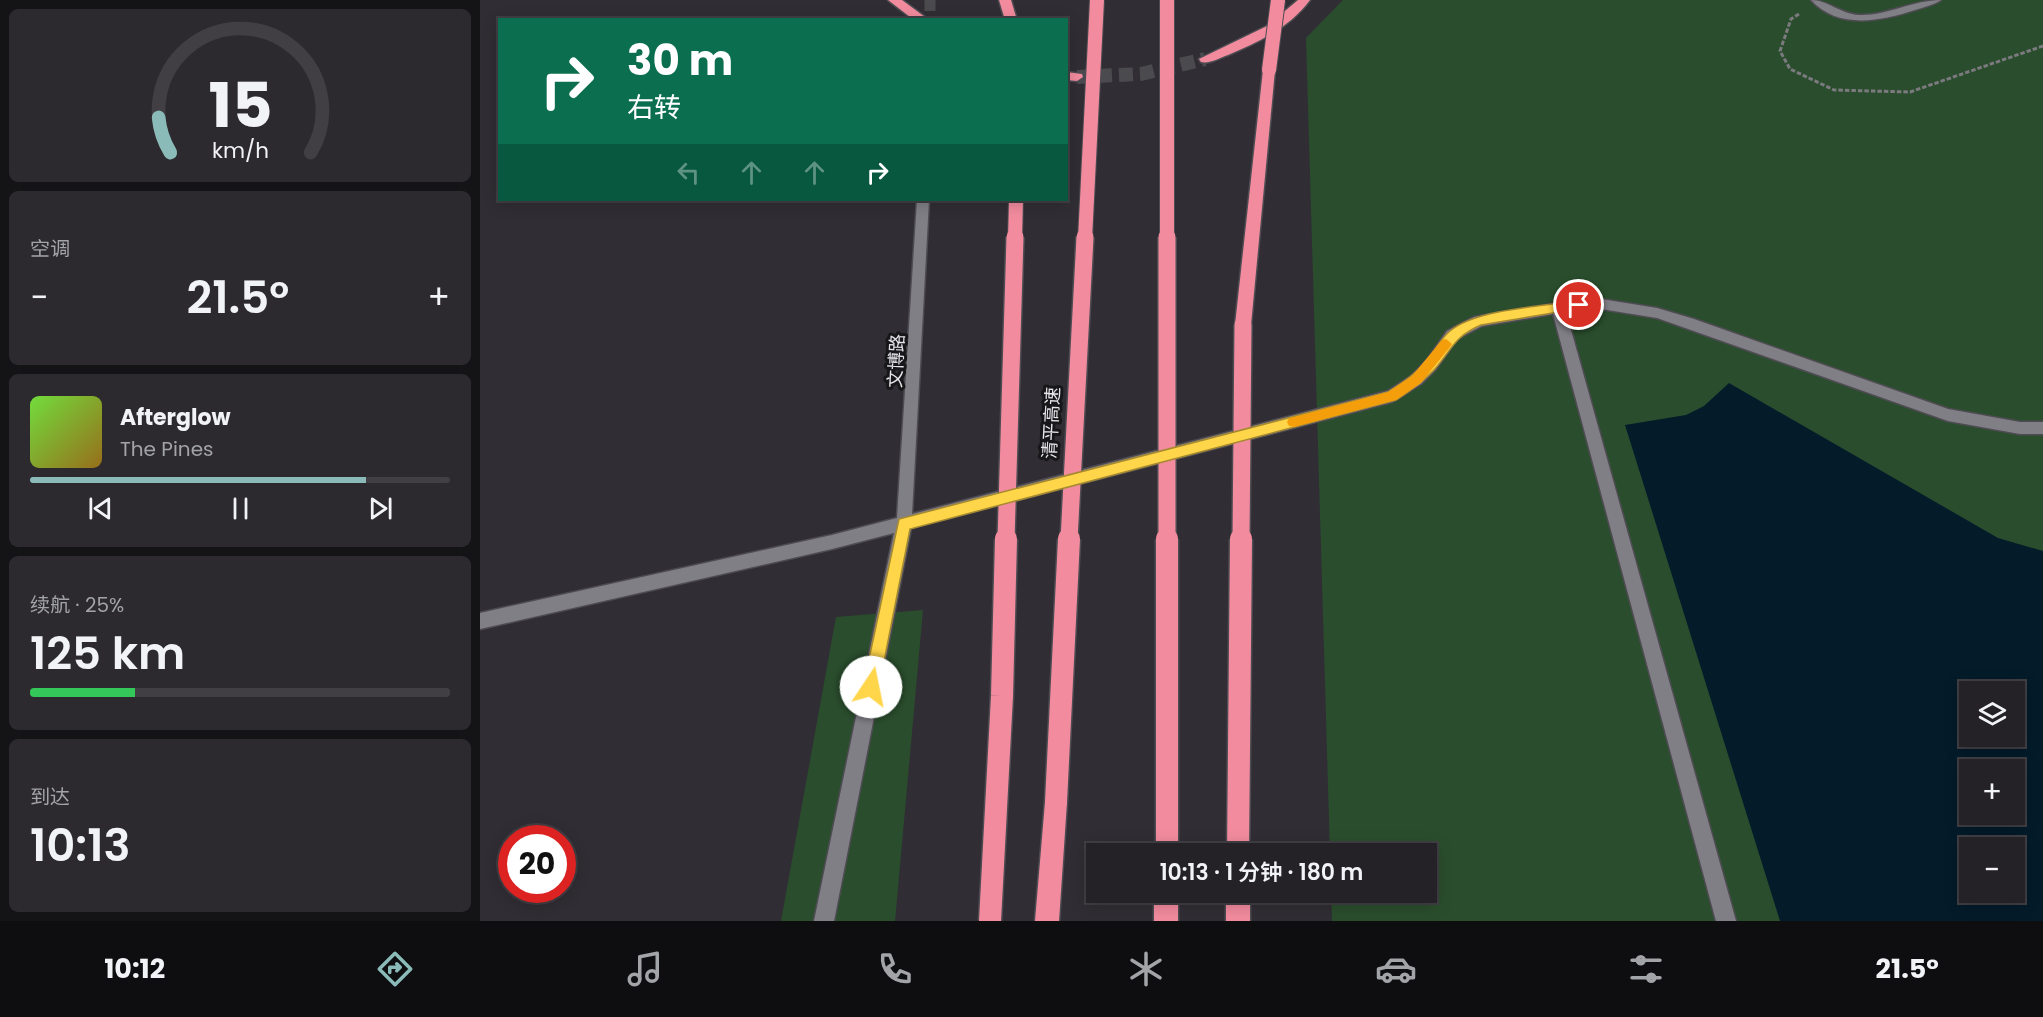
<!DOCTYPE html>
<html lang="zh">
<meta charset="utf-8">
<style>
:root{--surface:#242227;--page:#2c2a2f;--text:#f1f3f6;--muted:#a3a4a7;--line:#413f44;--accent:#8bbbb9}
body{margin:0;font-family:Poppins,"Noto Sans SC",sans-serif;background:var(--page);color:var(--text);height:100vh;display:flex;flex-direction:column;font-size:22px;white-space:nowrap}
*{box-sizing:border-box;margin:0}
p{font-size:20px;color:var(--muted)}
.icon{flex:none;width:33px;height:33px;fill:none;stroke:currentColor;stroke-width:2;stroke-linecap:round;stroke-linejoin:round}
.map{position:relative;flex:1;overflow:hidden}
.sheet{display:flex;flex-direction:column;gap:9px;padding:9px;background:#141315;width:480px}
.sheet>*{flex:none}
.hud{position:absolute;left:18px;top:18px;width:570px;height:183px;border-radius:0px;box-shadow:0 3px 15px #0003,0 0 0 2px var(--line);background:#0b6e4f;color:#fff;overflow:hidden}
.controls{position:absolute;left:1479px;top:681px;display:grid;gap:12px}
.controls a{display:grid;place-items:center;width:66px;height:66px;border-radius:0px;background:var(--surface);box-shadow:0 3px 15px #0003,0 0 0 2px var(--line);font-size:30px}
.speed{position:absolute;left:18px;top:825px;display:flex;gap:12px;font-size:30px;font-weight:700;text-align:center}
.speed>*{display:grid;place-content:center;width:78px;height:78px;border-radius:50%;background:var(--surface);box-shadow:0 3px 15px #0003,0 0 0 2px var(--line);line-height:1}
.speed .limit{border:9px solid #d22;background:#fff;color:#111}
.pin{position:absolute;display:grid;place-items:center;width:51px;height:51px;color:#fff;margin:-26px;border:3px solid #fff;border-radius:50%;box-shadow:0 2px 6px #0007}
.me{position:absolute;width:66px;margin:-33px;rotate:11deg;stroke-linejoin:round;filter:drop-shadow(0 0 4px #0008)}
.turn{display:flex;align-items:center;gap:21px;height:126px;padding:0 30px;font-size:27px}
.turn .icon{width:78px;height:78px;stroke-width:2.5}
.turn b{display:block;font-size:42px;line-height:51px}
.lanes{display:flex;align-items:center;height:57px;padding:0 30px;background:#0003;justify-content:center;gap:30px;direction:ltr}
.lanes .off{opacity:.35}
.big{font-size:45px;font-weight:600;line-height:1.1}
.sheet .widget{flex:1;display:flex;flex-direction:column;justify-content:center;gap:9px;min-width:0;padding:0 21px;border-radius:9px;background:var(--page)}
.sheet .dial{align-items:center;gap:0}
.dial svg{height:156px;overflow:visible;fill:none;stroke:var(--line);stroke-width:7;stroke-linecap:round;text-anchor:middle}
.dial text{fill:var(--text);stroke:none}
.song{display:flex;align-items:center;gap:18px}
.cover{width:72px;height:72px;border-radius:9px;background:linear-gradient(135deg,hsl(100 70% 55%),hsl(40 70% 35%))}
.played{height:6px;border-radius:3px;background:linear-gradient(90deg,var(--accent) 80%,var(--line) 80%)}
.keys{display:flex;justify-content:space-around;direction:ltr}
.heat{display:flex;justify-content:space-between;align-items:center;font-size:33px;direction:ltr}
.charge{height:9px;border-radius:4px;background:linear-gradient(90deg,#34c759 25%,var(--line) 0)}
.trip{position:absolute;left:606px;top:843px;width:351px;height:60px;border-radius:0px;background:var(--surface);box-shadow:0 3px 15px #0003,0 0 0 2px var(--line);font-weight:600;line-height:60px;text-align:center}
.tabs{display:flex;height:96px;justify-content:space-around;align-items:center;background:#0e0e10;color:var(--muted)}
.tabs .icon{width:42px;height:42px}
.tabs .active{color:var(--accent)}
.tabs b{font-size:27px;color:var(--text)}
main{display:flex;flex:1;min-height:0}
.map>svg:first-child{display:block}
</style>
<main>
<section class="sheet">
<div class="widget dial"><svg viewBox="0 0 100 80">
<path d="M14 69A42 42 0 1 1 86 69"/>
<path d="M14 69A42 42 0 0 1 8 51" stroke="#8bbbb9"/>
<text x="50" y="56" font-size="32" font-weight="700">15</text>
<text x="50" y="72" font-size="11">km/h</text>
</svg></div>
<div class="widget"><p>空调</p>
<div class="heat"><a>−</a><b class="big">21.5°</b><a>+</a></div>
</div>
<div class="widget">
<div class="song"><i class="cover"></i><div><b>Afterglow</b><p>The Pines</p></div></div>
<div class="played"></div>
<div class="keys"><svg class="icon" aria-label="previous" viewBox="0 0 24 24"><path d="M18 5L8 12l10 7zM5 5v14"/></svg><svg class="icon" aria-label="pause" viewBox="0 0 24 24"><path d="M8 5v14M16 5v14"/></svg><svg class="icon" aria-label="next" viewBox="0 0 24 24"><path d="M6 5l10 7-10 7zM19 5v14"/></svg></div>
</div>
<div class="widget"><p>续航 · 25%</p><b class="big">125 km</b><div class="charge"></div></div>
<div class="widget"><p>到达</p><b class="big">10:13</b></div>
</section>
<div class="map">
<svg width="1563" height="921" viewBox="0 0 1563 921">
<rect width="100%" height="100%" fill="#302e34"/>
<path fill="#2a4e2d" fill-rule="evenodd" d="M863,0H1563V921H852L851,893L946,892V854L850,853L826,38ZM1490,692H1534V736H1490ZM1490,770H1534V814H1490ZM1490,848H1534V892H1490Z
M443,610L415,921H301L356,617Z"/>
<path fill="#041b2a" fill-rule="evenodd" d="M1249,383L1518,538L1563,551V921H1300L1145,425L1206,415L1224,406ZM1490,692H1534V736H1490ZM1490,770H1534V814H1490ZM1490,848H1534V892H1490Z"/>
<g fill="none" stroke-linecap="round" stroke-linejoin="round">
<path stroke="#4b4a4f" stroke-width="11" stroke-dasharray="11 5" stroke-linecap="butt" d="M450,0V20"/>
<path stroke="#4b4a4f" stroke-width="14" stroke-dasharray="14 7" stroke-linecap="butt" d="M597,77L661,74L725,59"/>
<g stroke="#4e4c52" stroke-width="3">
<path id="minor" d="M1331,0C1348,0 1360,14 1379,15C1407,16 1433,0 1461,0C1454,5 1444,7 1435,10C1401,21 1358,30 1331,0Z
M437,200H449L432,514L908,391L931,376L946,361L967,331L994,317L1078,303L1121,299L1177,308L1214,319L1468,409L1540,422H1563V434H1540L1468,421L1177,318L1121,309L1086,312L1256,921H1236L1073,314L1002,326L977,339L956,369L941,384L912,402L431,528L354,921H334L414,533L352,549L0,629V613L352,535L417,518Z"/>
</g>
<g stroke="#4e4c52" stroke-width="3">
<path id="highway" d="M408,0H422L449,20H434Z
M519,0H531L537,20H525Z
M818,0H830C809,28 779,42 748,55C739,58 730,64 721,62L719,59L787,26Z
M789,66L795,70L771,325L769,329L763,331L757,329L755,325L783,70Z
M586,72L602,74L603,77L597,81L586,80Z
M576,791L584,794L587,802L579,921H555L565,802L568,794Z
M674,892H698V921H674Z
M746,892H770V921H746Z"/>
</g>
<path stroke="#7b7a7f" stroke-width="3" stroke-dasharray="4.5 2" stroke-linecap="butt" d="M1319,14L1311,19L1300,51L1310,69L1354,90L1430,92L1563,46"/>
<use href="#minor" fill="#817f86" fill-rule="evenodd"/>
<use href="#highway" fill="#f28b9e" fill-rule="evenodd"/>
<g stroke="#4e4c52" stroke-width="16" stroke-linecap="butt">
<path id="highway-bridge-far2" d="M687,0V239
M789,70L798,0
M535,239L536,200
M605,239L617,0"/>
</g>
<g stroke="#4e4c52" stroke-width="20" stroke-linecap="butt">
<path id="highway-bridge-far1" d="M687,237V540
M526,540L535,237
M589,540L605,237
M761,540L763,325"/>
</g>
<g stroke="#4e4c52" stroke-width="25" stroke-linecap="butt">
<path id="highway-bridge" d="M687,539V854
M576,802L589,539
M758,854L761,539
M510,921L522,696L526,539"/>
</g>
<use href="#highway-bridge-far2" stroke="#f28b9e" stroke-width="14"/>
<use href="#highway-bridge-far1" stroke="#f28b9e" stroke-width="17"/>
<use href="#highway-bridge" stroke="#f28b9e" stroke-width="22"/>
</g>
<path fill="#ffd54a" stroke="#a68a30" stroke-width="1.5" d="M1099,301L1103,302V308L1001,325C973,337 972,350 954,370C943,382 930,391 916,400L430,529L399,687L397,693L391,695L386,693L383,687L419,519L908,392C922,383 936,374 947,360C955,351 961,338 970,331C996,309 1064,306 1099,301Z"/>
<path fill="#f59e0b" d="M966,339L972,344L970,347L941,383L916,400L814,427L809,426L807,422L809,418L814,417L908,392L932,376L962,340Z"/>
<g text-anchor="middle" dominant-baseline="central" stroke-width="6" stroke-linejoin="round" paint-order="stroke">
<g font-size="18" fill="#e7e6ea" stroke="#171719">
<text transform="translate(416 361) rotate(-87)">文博路</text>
<text transform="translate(571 423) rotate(-87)">清平高速</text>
</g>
</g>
</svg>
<div class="controls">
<a><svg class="icon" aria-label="layers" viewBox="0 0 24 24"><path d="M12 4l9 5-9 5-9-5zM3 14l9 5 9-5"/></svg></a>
<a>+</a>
<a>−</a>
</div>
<div class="speed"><div class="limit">20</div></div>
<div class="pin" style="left:1099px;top:305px;background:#d93025"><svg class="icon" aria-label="arrive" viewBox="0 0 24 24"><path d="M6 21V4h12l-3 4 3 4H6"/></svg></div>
<svg class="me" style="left:391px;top:687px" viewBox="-20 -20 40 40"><circle r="19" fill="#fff"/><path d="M0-13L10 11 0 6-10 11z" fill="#ffd54a"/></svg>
<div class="trip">10:13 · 1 分钟 · 180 m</div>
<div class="hud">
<div class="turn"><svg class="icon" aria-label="right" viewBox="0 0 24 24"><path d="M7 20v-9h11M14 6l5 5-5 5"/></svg><div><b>30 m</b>右转</div></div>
<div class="lanes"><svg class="icon off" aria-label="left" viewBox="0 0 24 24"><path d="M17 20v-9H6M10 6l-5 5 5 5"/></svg><svg class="icon off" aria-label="ahead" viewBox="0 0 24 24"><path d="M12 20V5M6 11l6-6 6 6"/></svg><svg class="icon off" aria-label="ahead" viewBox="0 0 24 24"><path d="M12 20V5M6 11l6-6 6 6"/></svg><svg class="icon" aria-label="right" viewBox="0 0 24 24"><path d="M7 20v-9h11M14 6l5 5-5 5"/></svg></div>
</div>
</div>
</main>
<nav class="tabs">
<b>10:12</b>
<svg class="icon active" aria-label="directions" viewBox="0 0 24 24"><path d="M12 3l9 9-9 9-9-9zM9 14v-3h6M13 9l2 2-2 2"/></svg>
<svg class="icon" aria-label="music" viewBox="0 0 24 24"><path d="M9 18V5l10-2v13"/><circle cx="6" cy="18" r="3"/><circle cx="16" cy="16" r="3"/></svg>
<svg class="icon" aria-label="phone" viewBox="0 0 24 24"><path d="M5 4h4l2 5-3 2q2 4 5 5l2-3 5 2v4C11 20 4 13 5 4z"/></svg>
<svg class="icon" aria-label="climate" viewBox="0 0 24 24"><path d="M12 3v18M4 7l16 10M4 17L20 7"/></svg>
<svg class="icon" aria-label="car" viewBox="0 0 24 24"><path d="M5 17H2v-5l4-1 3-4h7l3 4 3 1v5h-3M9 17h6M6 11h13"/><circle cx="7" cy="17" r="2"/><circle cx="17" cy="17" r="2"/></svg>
<svg class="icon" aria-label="filters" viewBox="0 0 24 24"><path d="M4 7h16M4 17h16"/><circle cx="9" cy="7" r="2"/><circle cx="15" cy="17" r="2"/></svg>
<b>21.5°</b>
</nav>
